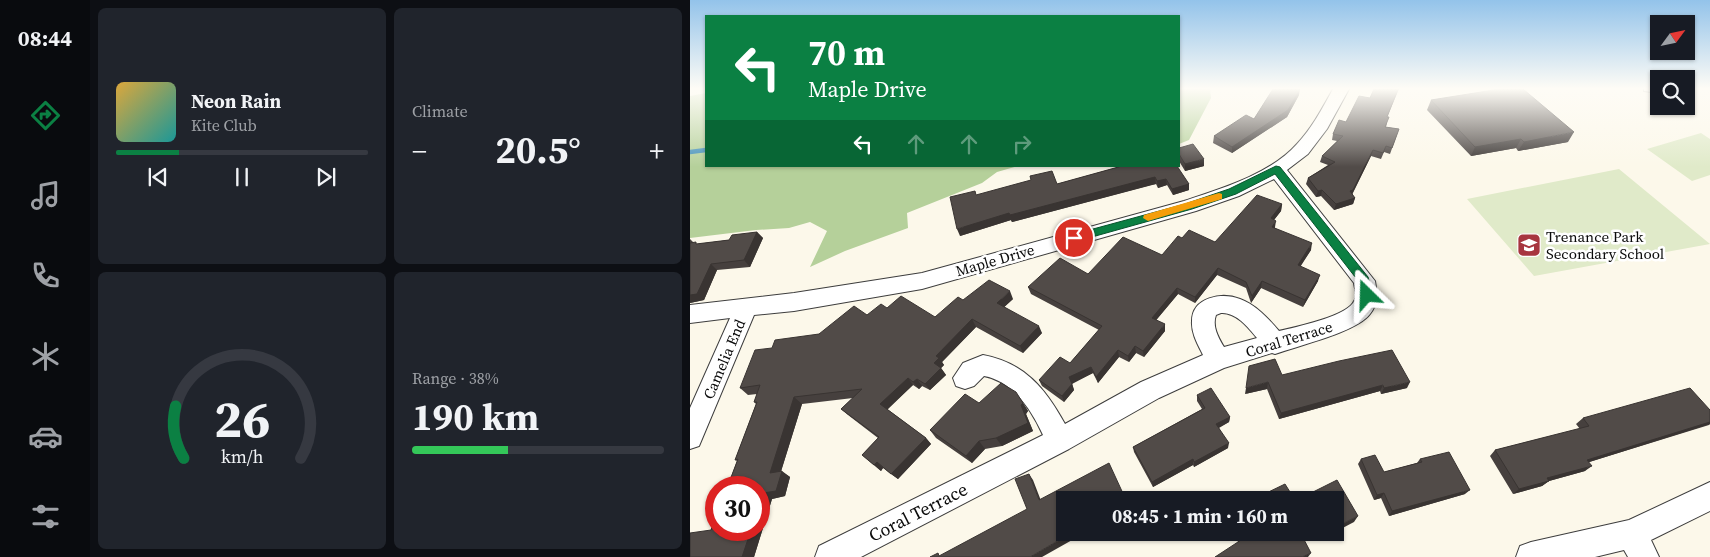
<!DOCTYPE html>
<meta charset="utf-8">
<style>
:root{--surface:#171b24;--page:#20242c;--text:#f1f3f6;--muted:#9ea1a6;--line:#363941;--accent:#0b8043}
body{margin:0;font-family:"Source Serif 4",serif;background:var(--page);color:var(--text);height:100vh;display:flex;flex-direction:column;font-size:19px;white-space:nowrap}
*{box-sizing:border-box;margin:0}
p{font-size:16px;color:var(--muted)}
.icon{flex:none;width:28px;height:28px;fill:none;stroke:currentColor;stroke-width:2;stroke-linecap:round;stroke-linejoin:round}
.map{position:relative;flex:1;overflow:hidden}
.drawer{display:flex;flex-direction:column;gap:8px;padding:8px;background:#0d0f14;width:600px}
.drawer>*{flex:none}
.hud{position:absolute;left:15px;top:15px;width:475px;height:152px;border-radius:0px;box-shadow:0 1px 4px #0004;background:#0b8043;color:#fff;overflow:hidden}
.needle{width:32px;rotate:57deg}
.tools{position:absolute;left:960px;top:15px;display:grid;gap:10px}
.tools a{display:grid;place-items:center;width:45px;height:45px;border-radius:0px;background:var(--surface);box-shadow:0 1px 4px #0004;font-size:25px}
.speed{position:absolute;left:15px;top:476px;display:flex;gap:10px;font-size:25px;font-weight:700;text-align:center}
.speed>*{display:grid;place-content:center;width:65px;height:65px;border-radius:50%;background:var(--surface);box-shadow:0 1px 4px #0004;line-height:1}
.speed .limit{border:8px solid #d22;background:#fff;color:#111}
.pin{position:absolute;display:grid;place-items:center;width:42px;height:42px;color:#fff;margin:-21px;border:2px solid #fff;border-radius:50%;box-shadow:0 1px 5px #0007}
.me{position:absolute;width:55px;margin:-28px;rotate:338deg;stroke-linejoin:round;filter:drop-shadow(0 0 4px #0008)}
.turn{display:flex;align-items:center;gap:18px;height:105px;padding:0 20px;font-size:22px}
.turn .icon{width:65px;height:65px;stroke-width:2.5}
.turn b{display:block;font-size:35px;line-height:42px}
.lanes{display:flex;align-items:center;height:48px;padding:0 20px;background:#0003;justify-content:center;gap:25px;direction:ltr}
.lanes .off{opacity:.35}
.big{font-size:38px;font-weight:700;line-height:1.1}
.drawer .tile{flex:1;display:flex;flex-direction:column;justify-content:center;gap:8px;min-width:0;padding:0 18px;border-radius:8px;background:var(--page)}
.drawer .dial{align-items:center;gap:0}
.dial svg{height:130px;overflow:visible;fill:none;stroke:var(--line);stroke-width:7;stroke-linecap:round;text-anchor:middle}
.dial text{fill:var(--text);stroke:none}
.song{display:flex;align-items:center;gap:15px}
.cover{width:60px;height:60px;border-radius:8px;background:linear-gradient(135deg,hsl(40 70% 55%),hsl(180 70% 35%))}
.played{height:5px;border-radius:2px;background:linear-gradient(90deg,var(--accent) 25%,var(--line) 25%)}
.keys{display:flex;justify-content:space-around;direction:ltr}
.heat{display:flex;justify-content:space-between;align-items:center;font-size:28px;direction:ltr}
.charge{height:8px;border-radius:4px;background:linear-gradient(90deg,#34c759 38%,var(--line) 0)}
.drawer .tiles{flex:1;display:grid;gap:8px;grid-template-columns:repeat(2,1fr)}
.trip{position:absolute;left:366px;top:491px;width:288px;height:50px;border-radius:0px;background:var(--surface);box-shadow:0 1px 4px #0004;font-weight:700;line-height:50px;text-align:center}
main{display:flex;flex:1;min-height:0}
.tab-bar{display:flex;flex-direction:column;width:90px;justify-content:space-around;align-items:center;background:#090b0e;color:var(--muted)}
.tab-bar .icon{width:35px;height:35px}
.tab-bar .current{color:var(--accent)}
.tab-bar b{font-size:22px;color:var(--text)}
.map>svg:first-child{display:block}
</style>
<main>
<nav class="tab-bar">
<b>08:44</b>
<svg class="icon current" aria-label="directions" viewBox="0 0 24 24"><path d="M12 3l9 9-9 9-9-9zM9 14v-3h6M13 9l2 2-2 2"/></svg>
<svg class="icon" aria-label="music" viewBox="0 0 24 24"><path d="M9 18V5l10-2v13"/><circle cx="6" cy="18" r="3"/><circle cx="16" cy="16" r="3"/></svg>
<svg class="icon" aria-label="phone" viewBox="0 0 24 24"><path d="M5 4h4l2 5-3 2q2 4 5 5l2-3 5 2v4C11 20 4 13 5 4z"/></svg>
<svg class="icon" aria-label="climate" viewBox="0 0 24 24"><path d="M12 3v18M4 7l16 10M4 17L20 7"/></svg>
<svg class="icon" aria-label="car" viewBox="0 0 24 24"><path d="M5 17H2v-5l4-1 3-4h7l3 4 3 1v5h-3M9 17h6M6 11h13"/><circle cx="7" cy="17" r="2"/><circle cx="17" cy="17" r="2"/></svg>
<svg class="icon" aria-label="filters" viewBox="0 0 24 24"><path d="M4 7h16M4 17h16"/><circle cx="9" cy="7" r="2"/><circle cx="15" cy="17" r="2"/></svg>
</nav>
<section class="drawer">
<div class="tiles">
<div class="tile">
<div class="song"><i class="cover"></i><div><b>Neon Rain</b><p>Kite Club</p></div></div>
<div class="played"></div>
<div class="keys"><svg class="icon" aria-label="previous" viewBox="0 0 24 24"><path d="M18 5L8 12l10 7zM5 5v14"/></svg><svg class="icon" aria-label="pause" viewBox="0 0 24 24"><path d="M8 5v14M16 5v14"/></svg><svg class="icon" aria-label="next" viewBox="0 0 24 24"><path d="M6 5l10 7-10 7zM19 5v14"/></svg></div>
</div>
<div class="tile"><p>Climate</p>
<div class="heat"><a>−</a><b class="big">20.5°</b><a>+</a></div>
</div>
<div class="tile dial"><svg viewBox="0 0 100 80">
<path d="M14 69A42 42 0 1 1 86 69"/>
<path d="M14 69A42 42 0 0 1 9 37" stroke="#0b8043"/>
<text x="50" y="56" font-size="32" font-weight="700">26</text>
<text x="50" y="72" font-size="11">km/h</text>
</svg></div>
<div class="tile"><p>Range · 38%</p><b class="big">190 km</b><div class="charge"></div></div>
</div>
</section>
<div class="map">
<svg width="1020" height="557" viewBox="0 0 1020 557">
<rect width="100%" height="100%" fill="#fcf8ea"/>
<path fill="#b5d09a" d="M489,89H520L521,98L499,140L489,144Z
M16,93V166H328L307,172L292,183L217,213L218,228L155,251L120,267L137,231L120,222L99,228L66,230L0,238V96Z"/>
<path fill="#e0eac9" d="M1011,133L1020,139V175L1002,181L957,149Z
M929,169L1020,244L844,276L777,199Z"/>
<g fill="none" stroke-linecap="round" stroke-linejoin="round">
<path stroke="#4691ba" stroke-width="4.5" d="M0,152L16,150"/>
<g stroke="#3d3d3d" stroke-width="2">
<path id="service" d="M954,89H969V93L954,91Z"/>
</g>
<g stroke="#3d3d3d" stroke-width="2">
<path id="minor" d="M643,89H659L637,129L618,154L597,170L685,281C687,292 688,304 680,314C667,332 607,346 585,354L582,353L534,368L469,398L379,449L171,557H125L129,546L353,435C342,411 323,381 294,376L284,386L275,389L266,386L263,378L273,363L293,355C335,363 355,388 375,424L451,382L513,355C508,345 501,333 502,321C502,297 532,292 550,299C566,305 578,318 589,331C606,327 653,317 663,303C668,297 665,290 664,283L584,179L549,196L506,211L232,289L104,311L64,315L9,446L0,449V408L40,318L0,323V305L104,293L232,273L494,201C530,189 581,174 607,144C622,128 632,109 643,89ZM531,313C546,312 558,327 567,338L534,347C528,337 522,326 526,315Z
M1020,482V511L961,540L969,557H938L934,550L905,557H826L830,546L841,542L939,520Z"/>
</g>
<use href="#service" fill="#fff" fill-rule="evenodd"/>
<use href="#minor" fill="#fff" fill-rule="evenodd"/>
</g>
<path fill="#46403e" d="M684,89H709L697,117V123L696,127L709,129L700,154L694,152L691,159L681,156L662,195L665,198L663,204L644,210L631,196L626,197L616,184L618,178L638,165L630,162L632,156L647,141L642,140L643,134L656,122L680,98Z
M609,95L597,117L542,153L523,143L524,136L564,119Z
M741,100L878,142L828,151L826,148L781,156L737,110Z
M489,148L514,166L495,171L489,161Z
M432,166L499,184V190L483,195L477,185L468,188L466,184L461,185L322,222L321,220L270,236L287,195L367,184Z
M592,204L591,211L584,220L585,228L621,250L610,266L628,281L613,307L571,288L561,303L556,288L527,275L505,303L488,294L466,320L475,331L454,357L446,353L439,362L429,357L408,383L403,373L382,383L384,390L374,402L352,386L349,380L380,363L409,330L341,294L338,287L398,274L472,255L492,238L525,242Z
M67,232L73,238L60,267L27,270L14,300L0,303V239L4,243L7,244L39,240Z
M323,299L314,307L352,333L333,353L286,327L252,362L254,365L251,368L256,375L240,390L232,386L229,389L223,385L197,409L236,438L241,444L208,479L193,468L191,471L172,455L188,438L158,415L151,409L163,398L112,404L91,471L100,477L95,496L82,499L64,557H0L21,530L47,461L45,460L66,404L64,402L67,394L58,395L50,388L82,348L129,334L197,308L245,317L273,300Z
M592,375L717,388L691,394L690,391L589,419L577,389L555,394Z
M507,395L540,417L539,422L529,428L538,448L504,467L503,465L463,487L444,452L443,447L512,409L507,401Z
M289,403H333L338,411L336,414L343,431L312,446L295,449L282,463L246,438L240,430Z
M1020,410V424L1019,425L899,462L895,471L859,481L852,486L823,494L800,456L805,450L890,429L886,424L893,418Z
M671,459L694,472L727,463L730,459L775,494L699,516L691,498L684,500L668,464Z
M544,532H609L548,542Z"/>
<path fill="#393432" d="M610,89L609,95L597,117L542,153V147Z
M884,132L878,142L828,151L834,142Z
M831,139L826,148L781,156L785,147Z
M683,150L681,156L661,196L660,191Z
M514,159V166L495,171V164Z
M465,177L466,184L322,222L321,220L270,236L267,229L319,213Z
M476,179L477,185L468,188L467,181Z
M499,184V190L483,195L482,189Z
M632,190L631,196L626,197L628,191Z
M665,198L663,204L644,210L646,204Z
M592,204L591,211L580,225L581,218Z
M586,221L585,227L581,234L582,227Z
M67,232L73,238L60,267L54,260Z
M622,243L621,250L607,272L608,265Z
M21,264L27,270L14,300L0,303V295Z
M528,268L527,275L505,303V297Z
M630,275L628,281L613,307L615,300Z
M572,281L571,288L561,303L562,296Z
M487,288L488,294L463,324L462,318Z
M320,291L323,299L310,311L307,303Z
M282,319L286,327L252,362L254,365L249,370L244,363L246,356Z
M475,324V331L454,357L453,351Z
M349,326L352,333L333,353L330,346Z
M445,346L446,353L439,362L438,356Z
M428,350L429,357L408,383L406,377Z
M401,367L403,373L382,384L379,377Z
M251,368L256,375L240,390L235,384Z
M218,378L223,385L196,411L190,404Z
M227,379L232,386L229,389L223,382Z
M578,382L577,389L555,394L556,388Z
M720,382L717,388L691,394L694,388Z
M382,384L384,390L374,402L372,396Z
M693,385L690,391L589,419L591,413Z
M104,397L112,404L89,478L80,473Z
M333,403L338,411L336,414L343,431L312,446L306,438Z
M540,417L539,422L526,429V424Z
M1020,422V424L890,465L897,460Z
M236,438L241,444L208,479L201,474Z
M289,441L295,449L282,463L276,456Z
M539,443L538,448L504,467V462Z
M503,459V465L463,487L462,482Z
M187,462L193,468L191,471L184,465Z
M902,466L895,471L859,481L852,486L823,494L829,489L857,478Z
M92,471L100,477L95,496L82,499L64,557H52L61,530H69V506L73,493Z
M339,474L343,480L353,506L349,500Z
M780,490L775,494L699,516L702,511Z
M694,493L691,498L684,500L687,495Z
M668,516L664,522L645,532L646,527Z
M383,532H389L391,535L352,557H340Z
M621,553L618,557H612Z"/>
<path fill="#514b48" stroke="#393432" d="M583,89H610L598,110L542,147L524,136L556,115L564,119Z
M684,89H708L697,117H699L695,127L709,129L702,148L696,146L693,153L683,150L663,190L660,191L665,198L646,204L632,190L628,191L618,178L645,162L632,156L653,136L643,134L649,120L656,122L669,96L680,98Z
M810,89H833L884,132L834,142L831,139L785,147L741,100Z
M503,144L514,159L495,164L489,154V148Z
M432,166H487L499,184L482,189L476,179L467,181L465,177L461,178L320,215L319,213L267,229L260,197L285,191L286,195L341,180L340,176L362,171L367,184Z
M567,195L592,204L581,218L586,221L582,227L622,243L608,265L630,275L615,300L572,281L562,296L556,282L528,268L505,297L487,288L462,318L475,324L453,351L445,346L438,356L428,350L406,377L401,367L379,377L382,384L372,396L349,380L370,357L380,363L412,326L338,287L370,258L398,274L433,237L472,255L488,236L492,238L499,230L525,242Z
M67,232L54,260L21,264L7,294L0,295V243L6,242V244L39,240L42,235Z
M299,280L320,291L307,303L349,326L330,346L282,319L246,356L249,358L244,363L251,368L235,384L227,379L223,382L218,378L190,404L236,438L201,474L187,462L184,465L172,455L189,437L151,409L172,389L104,397L80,473L92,471L86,491L73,493L69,506V488H37L48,459L45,460L67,402H64L70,385L50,388L65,350L82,348L85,340L129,334L164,306L177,315L191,304L197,308L211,296L245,317L268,297L273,300Z
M702,350L720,382L694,388L693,385L591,413L578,382L556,388L559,366L585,359L592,375L649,361Z
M311,383L326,392L333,403L331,405L338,423L306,438L289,441L276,456L240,430L275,394L289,403Z
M521,388L540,417L526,424L539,443L504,462L503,459L462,482L443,447L515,408L507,395Z
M1000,388L1020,410V422L897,460L902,466L857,478L859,481L829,489L805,450L899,426L893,418Z
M759,452L780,490L702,511L694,493L687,495L671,459L685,455L694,472L732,462L730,459Z
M419,463L436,500H375V532H383L340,557H240L248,553L249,556L337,509L325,479L339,474L349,500Z
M647,480L668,516L646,527L645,526V500H607Z
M595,484L605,500H562Z
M26,516V530H61L52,557H0V533L21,530Z
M548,532H610L621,553L612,557H525L551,540Z"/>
<linearGradient id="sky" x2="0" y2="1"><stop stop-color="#93c3ea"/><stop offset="0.53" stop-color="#fefcf6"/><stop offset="1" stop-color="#fefcf6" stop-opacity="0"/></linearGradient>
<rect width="1020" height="167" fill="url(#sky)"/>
<path fill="#0b8043" stroke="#07532c" d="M586,166L590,167L678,277L683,295L681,298H673L669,282L585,174L546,194L502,209L384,242L379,238L381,235L495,204L539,189Z"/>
<path fill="#f59e0b" d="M529,193L532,194V199L458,221L453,218L454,215Z"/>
<defs>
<g id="school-square" transform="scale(1.25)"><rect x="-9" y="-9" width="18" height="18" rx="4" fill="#a7353f" stroke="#fff"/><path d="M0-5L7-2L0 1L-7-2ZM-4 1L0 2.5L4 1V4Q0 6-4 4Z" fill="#fff"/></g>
</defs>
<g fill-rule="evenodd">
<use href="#school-square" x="839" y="245"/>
</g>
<g text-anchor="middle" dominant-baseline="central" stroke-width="5" stroke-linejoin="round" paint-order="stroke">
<g font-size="15" fill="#0a0a0a" stroke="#fff" text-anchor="start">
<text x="856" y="236">Trenance Park<tspan x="856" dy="17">Secondary School</tspan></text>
</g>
<g font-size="15" fill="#0a0a0a" stroke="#fff">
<text transform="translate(305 260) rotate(-16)">Maple Drive</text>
<text transform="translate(599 339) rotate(-17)">Coral Terrace</text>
<text transform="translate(34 359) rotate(-67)">Camelia End</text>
</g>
<g font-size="18" fill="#0a0a0a" stroke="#fff">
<text transform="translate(228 512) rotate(-27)">Coral Terrace</text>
</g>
</g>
</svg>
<div class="tools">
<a><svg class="needle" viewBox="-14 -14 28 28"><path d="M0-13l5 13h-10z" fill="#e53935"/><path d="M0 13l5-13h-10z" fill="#9ea1a6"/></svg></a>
<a><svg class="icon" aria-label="search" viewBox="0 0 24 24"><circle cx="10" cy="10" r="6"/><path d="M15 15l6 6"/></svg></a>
</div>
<div class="speed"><div class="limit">30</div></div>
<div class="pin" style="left:384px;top:238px;background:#d93025"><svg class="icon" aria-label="arrive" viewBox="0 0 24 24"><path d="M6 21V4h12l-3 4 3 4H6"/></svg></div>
<svg class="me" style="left:677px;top:295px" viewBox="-20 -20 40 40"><path d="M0-17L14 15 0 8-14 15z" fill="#0b8043" stroke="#fff" stroke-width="4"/></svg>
<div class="trip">08:45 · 1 min · 160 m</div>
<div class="hud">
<div class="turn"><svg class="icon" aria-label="left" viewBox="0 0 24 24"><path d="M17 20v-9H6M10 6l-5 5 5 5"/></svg><div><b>70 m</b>Maple Drive</div></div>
<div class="lanes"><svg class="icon" aria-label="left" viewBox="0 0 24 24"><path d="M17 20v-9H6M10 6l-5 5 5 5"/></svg><svg class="icon off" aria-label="ahead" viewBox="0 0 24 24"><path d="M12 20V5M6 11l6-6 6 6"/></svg><svg class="icon off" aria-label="ahead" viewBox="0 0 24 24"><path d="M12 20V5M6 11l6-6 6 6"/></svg><svg class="icon off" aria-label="right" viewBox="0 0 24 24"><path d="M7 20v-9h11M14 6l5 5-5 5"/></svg></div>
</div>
</div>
</main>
